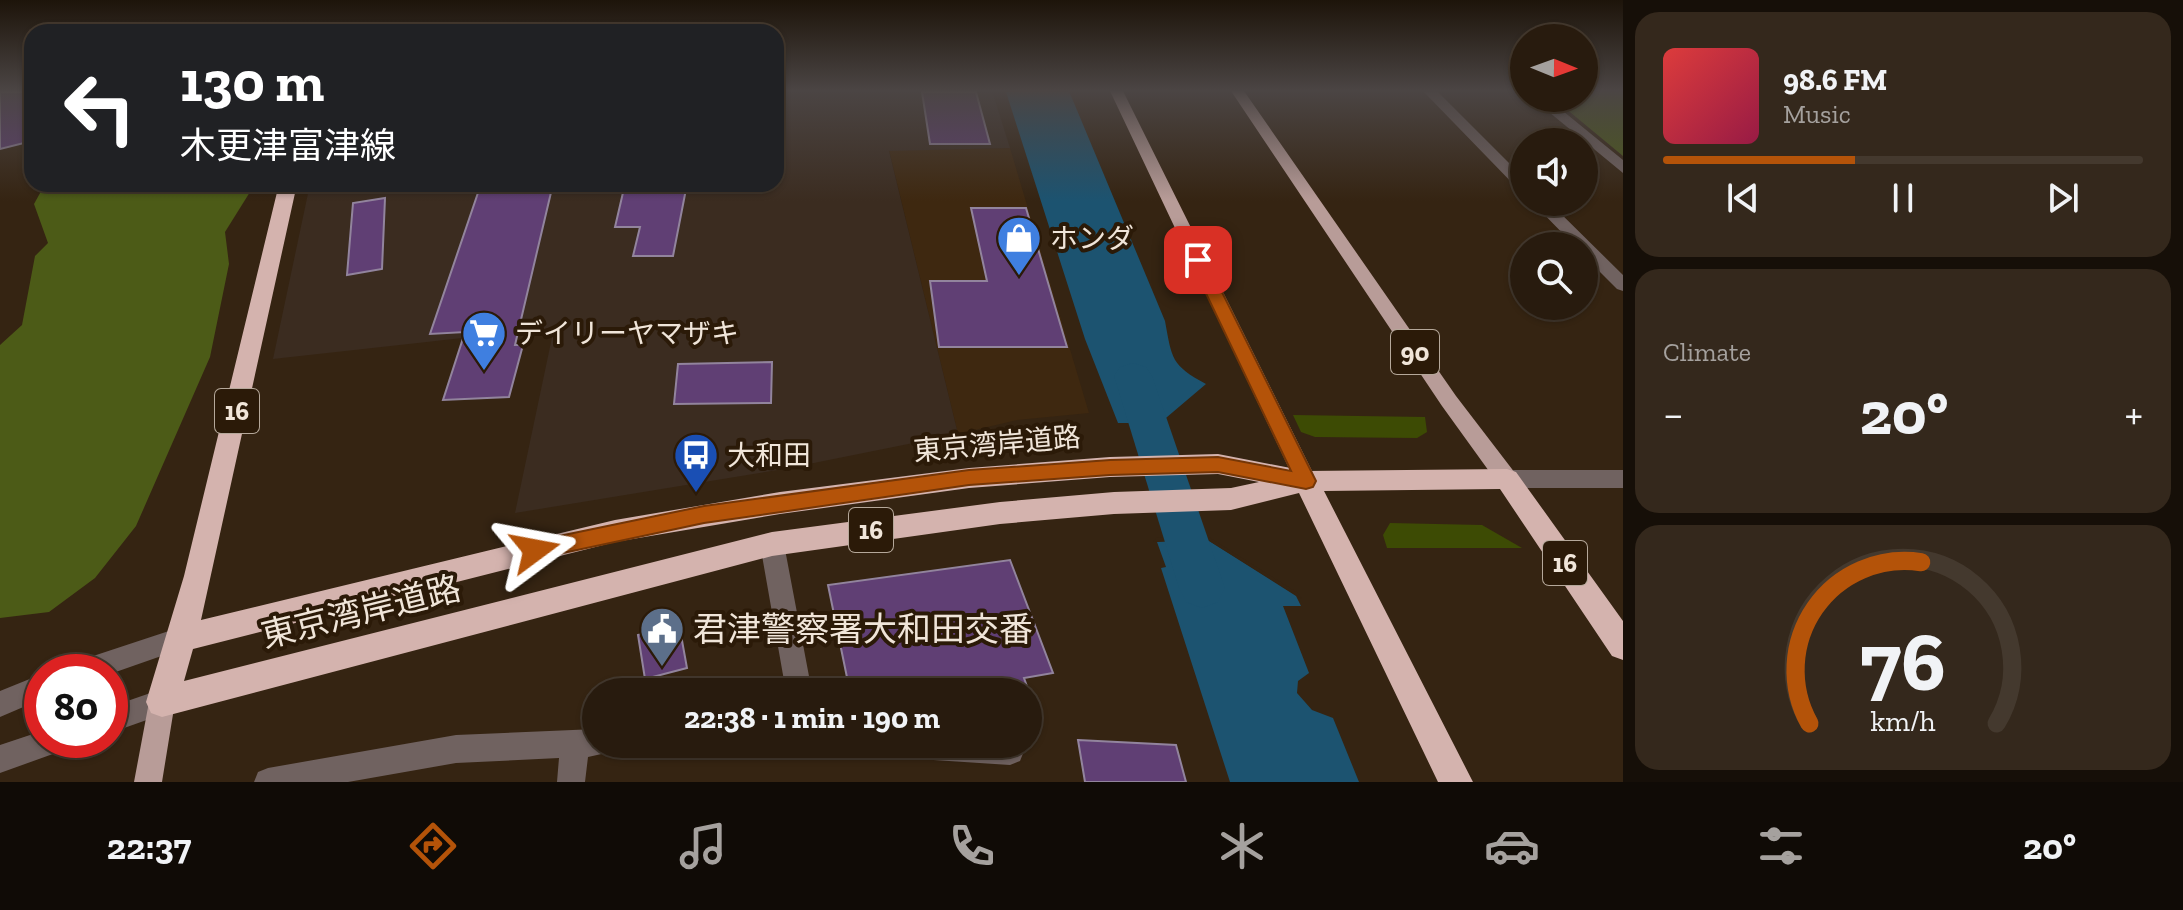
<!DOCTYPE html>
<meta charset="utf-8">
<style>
:root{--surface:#281b0e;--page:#34281c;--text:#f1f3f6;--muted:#a5a19e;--line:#44392e;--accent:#b45309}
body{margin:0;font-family:"Zilla Slab","Noto Sans JP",serif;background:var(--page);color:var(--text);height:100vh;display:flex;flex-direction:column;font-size:30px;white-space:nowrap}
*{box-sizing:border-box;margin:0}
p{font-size:26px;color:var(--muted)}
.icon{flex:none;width:44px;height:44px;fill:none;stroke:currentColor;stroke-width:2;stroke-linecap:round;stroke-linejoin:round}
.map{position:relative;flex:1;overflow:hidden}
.panel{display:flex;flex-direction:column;gap:12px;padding:12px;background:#160f08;width:560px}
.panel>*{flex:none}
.hud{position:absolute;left:24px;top:24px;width:760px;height:168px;border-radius:24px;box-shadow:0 2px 6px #0004,0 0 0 2px var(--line);background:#202124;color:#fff;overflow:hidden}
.needle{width:52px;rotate:91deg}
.buttons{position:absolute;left:1510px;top:24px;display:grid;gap:16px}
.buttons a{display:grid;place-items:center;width:88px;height:88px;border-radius:50%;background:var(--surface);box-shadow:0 2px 6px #0004,0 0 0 2px var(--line);font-size:40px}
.speed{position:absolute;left:24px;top:654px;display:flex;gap:16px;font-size:40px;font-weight:700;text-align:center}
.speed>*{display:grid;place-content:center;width:104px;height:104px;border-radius:50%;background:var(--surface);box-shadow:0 2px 6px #0004,0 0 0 2px var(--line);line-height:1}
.speed .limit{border:12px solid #d22;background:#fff;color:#111}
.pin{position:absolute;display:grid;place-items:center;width:68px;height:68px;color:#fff;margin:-34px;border-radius:16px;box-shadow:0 4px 12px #0006}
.me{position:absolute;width:88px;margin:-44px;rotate:77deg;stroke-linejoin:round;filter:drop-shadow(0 0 6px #0008)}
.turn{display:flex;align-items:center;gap:28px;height:168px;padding:0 24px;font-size:36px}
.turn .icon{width:104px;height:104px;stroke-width:2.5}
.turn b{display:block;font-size:56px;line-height:68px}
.big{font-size:60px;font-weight:700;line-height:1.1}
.panel .card{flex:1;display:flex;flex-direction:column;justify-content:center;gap:12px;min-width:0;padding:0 28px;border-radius:24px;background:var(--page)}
.panel .dial{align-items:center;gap:0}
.dial svg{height:208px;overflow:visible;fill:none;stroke:var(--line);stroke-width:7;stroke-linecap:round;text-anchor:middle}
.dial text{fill:var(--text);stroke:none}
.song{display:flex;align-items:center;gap:24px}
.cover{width:96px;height:96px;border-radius:12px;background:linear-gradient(135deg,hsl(0 70% 55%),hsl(340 70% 35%))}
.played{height:8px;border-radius:4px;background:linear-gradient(90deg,var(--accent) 40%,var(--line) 40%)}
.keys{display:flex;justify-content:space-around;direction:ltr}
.heat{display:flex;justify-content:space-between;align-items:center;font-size:44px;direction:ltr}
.trip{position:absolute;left:582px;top:678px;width:460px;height:80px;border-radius:40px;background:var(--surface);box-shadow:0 2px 6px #0004,0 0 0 2px var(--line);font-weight:700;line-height:80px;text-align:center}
.dock{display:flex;height:128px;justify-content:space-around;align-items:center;background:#100b06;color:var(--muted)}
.dock .icon{width:56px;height:56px}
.dock .current{color:var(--accent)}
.dock b{font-size:36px;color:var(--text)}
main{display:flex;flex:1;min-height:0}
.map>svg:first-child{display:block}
</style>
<main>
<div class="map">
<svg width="1623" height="782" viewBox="0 0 1623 782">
<rect width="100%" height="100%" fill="#352412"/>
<path fill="#3e2810" d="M1010,148L1089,413L1017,420L958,434L889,150Z"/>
<path fill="#3b2c20" d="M776,91H992L1010,148L889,151L958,434L784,469L515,513L554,328L273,359L310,184H776Z"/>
<path fill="#3d4b04" d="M1293,415L1425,417L1427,432L1417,438L1315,437L1301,432Z
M1390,523L1482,525L1522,548H1387L1383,535Z"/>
<path fill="#4c5b17" d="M1584,91H1623V156L1553,98H1584Z
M45,184H255L225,232L229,264L210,357L136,526L95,578L49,612L0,618V345L22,325L35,256L48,243L34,204Z"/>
<path fill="#1c5370" d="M1069,91L1165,321C1172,359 1171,365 1206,384L1160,423H1118L1085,339L1006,92Z
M1206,539L1296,596L1301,606H1283L1309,673L1298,681L1297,693L1312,710L1333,718L1359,782H1230L1161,568L1166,567L1157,542Z"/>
<path fill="#352412" d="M1207,536L1298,593L1302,599L1206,539L1153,542L1156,538Z"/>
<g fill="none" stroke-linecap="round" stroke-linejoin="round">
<path fill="#1c5370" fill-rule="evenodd" d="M1133,363L1146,367L1152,376L1225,588L1218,602L1202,608L1186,602L1179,588L1114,376L1120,367Z"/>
</g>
<path fill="#603f74" stroke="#92849d" stroke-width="2" d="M0,92H32V141L0,149Z
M922,92H976L990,144H930Z
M481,184H553L515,345H523L509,397L443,400L465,332L430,334Z
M625,184H687L673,256H633L640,227H615Z
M385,198L382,269L347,275L353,203Z
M971,208H1026L1067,347H939L930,281H987Z
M772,362L771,403L674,404L678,364Z
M1010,560L1053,673L1024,678L1029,692H945L943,687L909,692H850L828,585Z
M679,624L687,668L645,679L638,635Z
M1078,740L1176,745L1186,782H1085Z"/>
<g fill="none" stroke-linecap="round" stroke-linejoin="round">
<path fill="#706260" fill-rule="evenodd" d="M1423,91H1437L1524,178V192L1519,190Z
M1532,98H1547L1623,160V173Z
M1532,202H1549L1623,275V291L1617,289L1584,256V246H1575Z
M1507,470H1623V488H1507L1499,485L1496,479L1499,473Z
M772,534L780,537L784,544L812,692H786L760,544L764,537Z
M181,627L190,630L194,638L190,646L110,674L68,672L72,663Z
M42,674V699L0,717V691Z
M162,689L172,693L175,702L172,711L110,733V707Z
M596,729V744H609L606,753L588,757L585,782H557L559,758L456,763L348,782H254L258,772L268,768L456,735Z
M42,731V740H68L64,750L0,773V745Z
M889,744H1021L1024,751L1020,761L1010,765L903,758L893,754Z"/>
<path fill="#b89c98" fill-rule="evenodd" d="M1110,91H1123L1317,481L1314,487L1306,490L1298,487L1295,481Z
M1231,91H1244L1456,396L1515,473L1518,479L1515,485L1507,488L1499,485L1442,406Z
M162,689L172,693L175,702L162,782H134L149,702L152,693Z"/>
<path fill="#d4b3ae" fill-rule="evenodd" d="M279,184H297L201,620L615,520L780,492L969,468L1110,457L1218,454L1306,471L1507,469L1516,472L1623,621V660L1612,656L1500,489L1324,491L1473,782H1438L1299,493L1231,510L1114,514L1000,524L772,556L162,717L151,713L146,702L184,576ZM1218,474L1259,482L1231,488L1114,492L1000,502L772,532L184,681L193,649L615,542L780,514L969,488L1110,477Z"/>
</g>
<linearGradient id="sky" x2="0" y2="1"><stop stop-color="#1d140a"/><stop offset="0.45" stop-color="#4b4544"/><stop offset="1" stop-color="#4b4544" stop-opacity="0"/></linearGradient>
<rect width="1623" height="201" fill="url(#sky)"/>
<path fill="#b45309" stroke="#753606" stroke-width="2" d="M1198,255L1206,260L1316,481L1313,487L1306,489L1218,472L1110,475L969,485L704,523L535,559L527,556L524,550L527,544L535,541L704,506L969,470L1110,460L1218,457L1291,471L1190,260Z"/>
<defs>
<g id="shop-pin" transform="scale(2.3)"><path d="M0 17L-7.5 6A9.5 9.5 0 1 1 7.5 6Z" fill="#3f7fe0" stroke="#2b1a08"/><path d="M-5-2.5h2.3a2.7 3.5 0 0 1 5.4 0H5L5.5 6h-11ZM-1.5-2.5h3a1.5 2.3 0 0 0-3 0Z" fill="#fff"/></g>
<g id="supermarket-pin" transform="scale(2.3)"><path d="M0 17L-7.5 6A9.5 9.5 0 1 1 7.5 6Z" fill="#3f7fe0" stroke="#2b1a08"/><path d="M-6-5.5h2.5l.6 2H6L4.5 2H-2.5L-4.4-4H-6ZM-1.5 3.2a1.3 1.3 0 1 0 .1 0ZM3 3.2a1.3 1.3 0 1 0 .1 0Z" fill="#fff"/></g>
<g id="bus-pin" transform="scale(2.3)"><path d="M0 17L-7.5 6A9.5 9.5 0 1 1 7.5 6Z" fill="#1a4fb4" stroke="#2b1a08"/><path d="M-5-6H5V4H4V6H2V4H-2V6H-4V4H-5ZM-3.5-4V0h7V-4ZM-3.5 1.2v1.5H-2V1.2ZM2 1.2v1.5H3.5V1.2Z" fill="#fff"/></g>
<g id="civic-pin" transform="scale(2.3)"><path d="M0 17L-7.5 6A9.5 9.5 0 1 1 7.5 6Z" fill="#5c6f8a" stroke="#2b1a08"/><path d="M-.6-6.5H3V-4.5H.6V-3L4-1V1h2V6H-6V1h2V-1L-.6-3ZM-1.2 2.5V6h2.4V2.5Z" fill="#fff"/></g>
</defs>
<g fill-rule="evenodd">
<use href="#shop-pin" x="1019" y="238"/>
<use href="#supermarket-pin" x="484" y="333"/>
<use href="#bus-pin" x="696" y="455"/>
<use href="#civic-pin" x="662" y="629"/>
</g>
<g text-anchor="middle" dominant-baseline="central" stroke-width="8" stroke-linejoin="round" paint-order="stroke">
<g fill="#2b1a08" stroke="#b5a89a" stroke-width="2">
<rect x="1391" y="330" width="48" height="44" rx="6"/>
<rect x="215" y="389" width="44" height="44" rx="6"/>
<rect x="849" y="508" width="44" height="44" rx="6"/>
<rect x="1543" y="541" width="44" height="44" rx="6"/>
</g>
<g font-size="26" font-weight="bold" fill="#f0e5d9">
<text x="1415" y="352">90</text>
<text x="237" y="411">16</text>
<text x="871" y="530">16</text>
<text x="1565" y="563">16</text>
</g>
<g font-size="28" fill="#f0e5d9" stroke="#2b1a08" text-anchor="start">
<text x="1050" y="238">ホンダ</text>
<text x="515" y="333">デイリーヤマザキ</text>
<text x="727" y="455">大和田</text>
</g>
<g font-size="28" fill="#f0e5d9" stroke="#2b1a08">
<text transform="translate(997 444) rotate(-5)">東京湾岸道路</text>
</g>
<g font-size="34" fill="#f0e5d9" stroke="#2b1a08">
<text transform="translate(361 612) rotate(-14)">東京湾岸道路</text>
</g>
<g font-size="34" fill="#f0e5d9" stroke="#2b1a08" text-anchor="start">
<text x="693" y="629">君津警察署大和田交番</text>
</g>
</g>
</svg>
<div class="buttons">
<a><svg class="needle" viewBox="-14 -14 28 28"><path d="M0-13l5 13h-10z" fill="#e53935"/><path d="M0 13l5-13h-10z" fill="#a5a19e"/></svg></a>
<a><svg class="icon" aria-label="sound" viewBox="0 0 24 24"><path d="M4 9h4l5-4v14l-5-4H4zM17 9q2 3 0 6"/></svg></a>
<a><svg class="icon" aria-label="search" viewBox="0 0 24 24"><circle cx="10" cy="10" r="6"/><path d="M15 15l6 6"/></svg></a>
</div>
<div class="speed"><div class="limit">80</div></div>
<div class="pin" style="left:1198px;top:260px;background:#d93025"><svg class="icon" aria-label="arrive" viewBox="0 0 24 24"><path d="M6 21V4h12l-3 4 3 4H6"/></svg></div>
<svg class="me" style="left:535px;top:550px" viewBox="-20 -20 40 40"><path d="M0-17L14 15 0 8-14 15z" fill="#b45309" stroke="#fff" stroke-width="4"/></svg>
<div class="trip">22:38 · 1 min · 190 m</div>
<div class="hud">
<div class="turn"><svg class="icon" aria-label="left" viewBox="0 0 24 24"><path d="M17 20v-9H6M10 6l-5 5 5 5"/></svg><div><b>130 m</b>木更津富津線</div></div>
</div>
</div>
<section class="panel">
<div class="card">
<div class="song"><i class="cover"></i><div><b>98.6 FM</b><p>Music</p></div></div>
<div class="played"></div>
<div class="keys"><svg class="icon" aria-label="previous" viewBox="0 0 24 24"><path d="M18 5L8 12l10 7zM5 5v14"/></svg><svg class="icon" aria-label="pause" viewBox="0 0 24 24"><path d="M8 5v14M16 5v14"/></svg><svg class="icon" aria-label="next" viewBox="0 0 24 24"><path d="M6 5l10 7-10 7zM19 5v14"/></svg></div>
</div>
<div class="card"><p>Climate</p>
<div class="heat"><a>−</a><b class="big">20°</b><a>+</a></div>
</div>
<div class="card dial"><svg viewBox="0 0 100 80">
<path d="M14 69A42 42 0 1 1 86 69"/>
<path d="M14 69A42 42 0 0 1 57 7" stroke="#b45309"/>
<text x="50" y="56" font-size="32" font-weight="700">76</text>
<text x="50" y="72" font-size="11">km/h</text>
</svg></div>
</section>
</main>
<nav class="dock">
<b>22:37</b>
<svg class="icon current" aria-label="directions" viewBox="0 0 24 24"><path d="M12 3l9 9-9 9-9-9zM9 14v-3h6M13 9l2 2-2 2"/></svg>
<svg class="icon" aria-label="music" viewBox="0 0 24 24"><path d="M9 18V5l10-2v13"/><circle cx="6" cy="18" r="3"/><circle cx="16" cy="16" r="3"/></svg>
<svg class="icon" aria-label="phone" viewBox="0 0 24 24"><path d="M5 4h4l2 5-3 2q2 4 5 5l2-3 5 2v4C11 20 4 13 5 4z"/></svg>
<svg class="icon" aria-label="climate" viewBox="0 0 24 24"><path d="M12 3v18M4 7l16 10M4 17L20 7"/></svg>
<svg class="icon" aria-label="car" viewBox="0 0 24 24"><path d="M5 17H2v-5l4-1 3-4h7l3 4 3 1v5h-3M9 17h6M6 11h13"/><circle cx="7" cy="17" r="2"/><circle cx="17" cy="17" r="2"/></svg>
<svg class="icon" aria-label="filters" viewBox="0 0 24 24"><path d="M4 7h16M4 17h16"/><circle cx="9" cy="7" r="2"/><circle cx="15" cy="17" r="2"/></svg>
<b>20°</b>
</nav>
